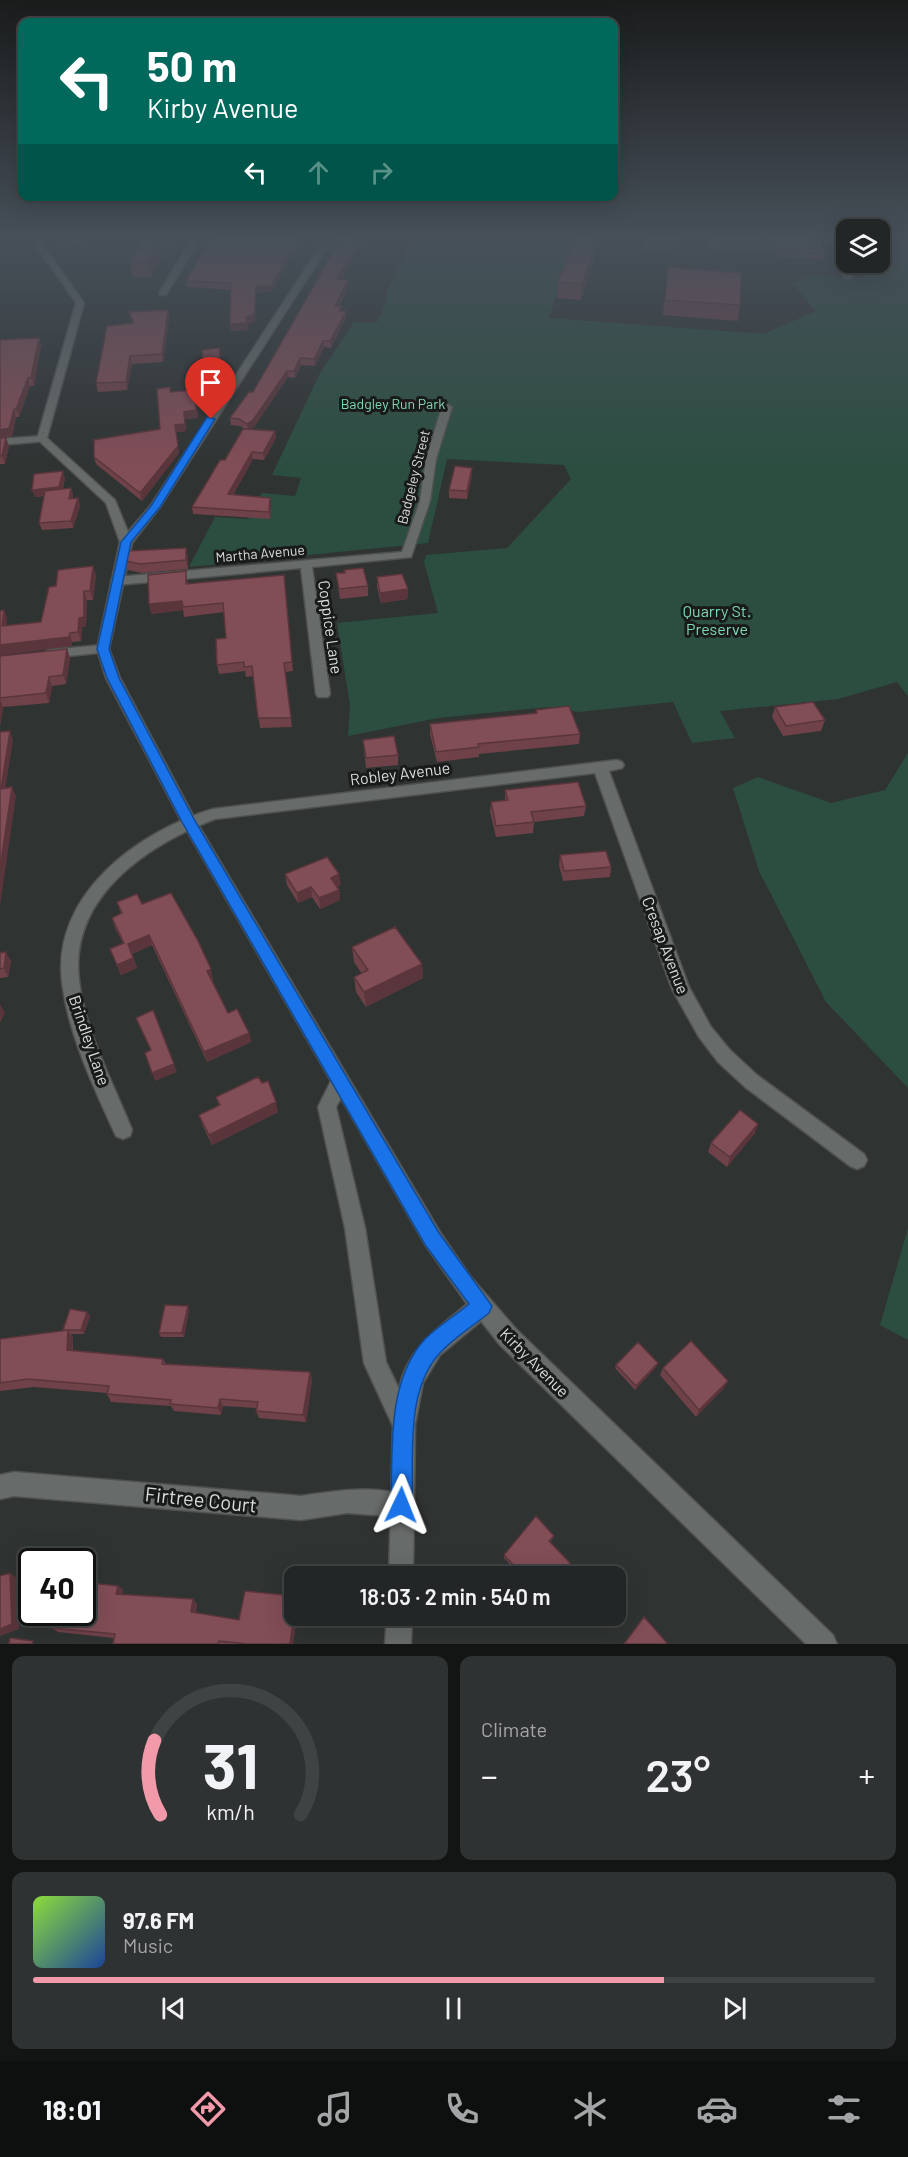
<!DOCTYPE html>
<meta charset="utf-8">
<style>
:root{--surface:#232626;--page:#2f3232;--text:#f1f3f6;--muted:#a3a5a7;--line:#404343;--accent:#f39aaa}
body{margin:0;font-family:Barlow,sans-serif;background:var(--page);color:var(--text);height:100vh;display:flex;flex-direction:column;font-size:22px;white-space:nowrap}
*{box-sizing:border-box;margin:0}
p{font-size:20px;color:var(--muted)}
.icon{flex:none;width:33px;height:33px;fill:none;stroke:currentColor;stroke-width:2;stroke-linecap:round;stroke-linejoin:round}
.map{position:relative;height:1644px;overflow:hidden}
.drawer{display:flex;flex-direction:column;gap:12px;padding:12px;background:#131515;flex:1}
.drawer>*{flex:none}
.banner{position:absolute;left:18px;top:18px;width:600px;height:183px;border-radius:12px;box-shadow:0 6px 24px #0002,0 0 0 2px var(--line);background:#00695c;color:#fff;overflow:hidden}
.buttons{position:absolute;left:836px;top:219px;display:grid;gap:12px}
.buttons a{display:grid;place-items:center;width:54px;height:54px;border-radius:12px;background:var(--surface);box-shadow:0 6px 24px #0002,0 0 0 2px var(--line);font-size:30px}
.speed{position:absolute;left:18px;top:1548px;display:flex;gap:12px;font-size:30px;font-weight:700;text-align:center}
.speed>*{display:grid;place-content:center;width:78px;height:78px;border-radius:50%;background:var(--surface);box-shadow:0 6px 24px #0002,0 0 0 2px var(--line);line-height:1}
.speed .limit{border:3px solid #111;border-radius:9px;background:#fff;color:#111}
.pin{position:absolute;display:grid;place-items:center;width:51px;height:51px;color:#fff;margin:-62px -26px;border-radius:50% 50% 50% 0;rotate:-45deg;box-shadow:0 0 6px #0007}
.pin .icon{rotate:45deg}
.me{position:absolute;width:66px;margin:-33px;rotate:2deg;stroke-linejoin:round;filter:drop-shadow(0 0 4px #0008)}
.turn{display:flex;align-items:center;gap:21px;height:126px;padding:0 30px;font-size:27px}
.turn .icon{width:78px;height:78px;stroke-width:2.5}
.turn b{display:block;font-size:42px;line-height:51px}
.lanes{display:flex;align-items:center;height:57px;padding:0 30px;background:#0003;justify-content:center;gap:30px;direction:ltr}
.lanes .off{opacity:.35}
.big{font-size:45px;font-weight:600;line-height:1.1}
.drawer .tile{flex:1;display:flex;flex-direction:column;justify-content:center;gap:9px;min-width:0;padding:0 21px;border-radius:12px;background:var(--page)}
.drawer .dial{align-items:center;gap:0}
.dial svg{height:156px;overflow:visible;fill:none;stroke:var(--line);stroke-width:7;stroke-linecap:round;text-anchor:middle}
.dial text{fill:var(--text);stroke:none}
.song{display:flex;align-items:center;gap:18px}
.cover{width:72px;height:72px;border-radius:9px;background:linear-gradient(135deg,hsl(90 70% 55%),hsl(220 70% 35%))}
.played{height:6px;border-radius:3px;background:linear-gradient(90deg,var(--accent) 75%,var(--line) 75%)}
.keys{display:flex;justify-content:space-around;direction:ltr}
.heat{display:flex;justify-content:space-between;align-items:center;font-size:33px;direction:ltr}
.drawer .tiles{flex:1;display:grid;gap:12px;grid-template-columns:1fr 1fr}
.tile:last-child{grid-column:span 2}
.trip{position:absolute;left:284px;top:1566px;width:342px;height:60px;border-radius:12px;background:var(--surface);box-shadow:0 6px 24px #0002,0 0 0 2px var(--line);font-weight:600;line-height:60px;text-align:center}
.tab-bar{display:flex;height:96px;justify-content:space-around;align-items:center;background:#0e0f0f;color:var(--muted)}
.tab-bar .icon{width:42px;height:42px}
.tab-bar .selected{color:var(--accent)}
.tab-bar b{font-size:27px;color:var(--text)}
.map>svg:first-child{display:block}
</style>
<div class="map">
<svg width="908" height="1644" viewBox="0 0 908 1644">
<rect width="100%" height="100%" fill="#2f3332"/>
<path fill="#2c4e41" d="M413,237H575L549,318L764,334L816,311L792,283L806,277H865L862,263L879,262V244L908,242V696L897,682L838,699L720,711L735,738L692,743L673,702L578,712L548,707L438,718L348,736L350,705L337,623L438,613L424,562L426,555L507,548L571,479L564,465L447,459L428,543L189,567L215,517L248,519L262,493L295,496L301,478L272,475L320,373L354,322L376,323L384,308L388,289Z
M908,753V1088L826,1002L759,871L733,788L758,777L831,803L885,790Z
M908,1228V1340L880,1325Z"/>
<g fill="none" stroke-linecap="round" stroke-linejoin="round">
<g stroke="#4e5150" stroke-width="3">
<path id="street" d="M193,237H201L166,295H160L159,293Z
M790,237H838L852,278L848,280L844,278L832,241Z
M447,404L452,407L436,459L430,501L411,557L312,567L330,694L328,697H318L316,694L301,568L117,585L111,581L117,577L402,552L420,501L426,459L442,407Z
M42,436L46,437V441L0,445V439Z
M103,645L109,649L108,652L48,658L42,654L48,650Z
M617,760L622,762L624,765L622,768L609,771L689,987L711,1027L730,1050L757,1075L864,1154L867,1160L864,1166L857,1169L850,1166L745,1087L718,1062L699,1037L672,989L595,773L215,819C147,845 69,897 79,980C85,1032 113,1082 132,1130L130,1136L123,1139L116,1136C94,1088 68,1034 62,981C52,894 139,831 213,809Z
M14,1472L301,1496C334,1491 378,1484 409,1497L413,1505L409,1513L401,1517L347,1513L301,1520L14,1496L0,1499V1475Z"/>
</g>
<g stroke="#4e5150" stroke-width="3">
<path id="secondary" d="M30,237H38L84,303L47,438L115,500L128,532L151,505L326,237H334L160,507L132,543L109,649L120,678L196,821L440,1232L470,1276L516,1329L833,1635L837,1644H806L500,1345L481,1321L440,1355L423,1383L415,1425L413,1576H389L393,1426L364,1363L345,1228L318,1107L331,1081L182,822L106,678L97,649L120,542L106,503L37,439L76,303ZM341,1098L426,1246L467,1304C438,1328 406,1350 399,1389L386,1362L365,1228L336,1107Z
M387,1616H412L411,1644H385Z"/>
</g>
<use href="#street" fill="#676b69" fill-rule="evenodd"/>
<use href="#secondary" fill="#676b69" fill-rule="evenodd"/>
</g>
<path fill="#6f424a" d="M58,237H83L85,243L66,246Z
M140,237H175L168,247H163L164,256L151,277H133L130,262L141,244Z
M264,237H304L296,253H292L273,291L256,293L255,322L247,324L248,330L231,331V290L187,287L186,281Z
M365,237L341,280L349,286L339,306L346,317L331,348L324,347L315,366L301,365L295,378L288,377L254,427L250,429L275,431L276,438L264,460L253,459L233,495L271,506L270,519L193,514L192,507L225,460L245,429L240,426L231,425L230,418L253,392Z
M576,237H601L581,300L557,298L558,282Z
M643,237H679L678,247L660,251L644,250Z
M709,237H817L826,254L824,259L777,257L775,252L709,249Z
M668,267L740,305L738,321L663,315Z
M168,310L169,318L163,362L132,364L127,390L98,392L96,383L132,323L129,312Z
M39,338L41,345L34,386H30L19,417H16L12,436L1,438H6L9,446L5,464H0V340Z
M195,390L198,418L185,419L186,431L176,432L179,453L142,501L96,464L94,457L160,429L170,392Z
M472,475L467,499L449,498V490Z
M65,478L63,489L71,488L73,495L72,499L78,498L80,506L73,528L42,530L39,523L44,496L35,497Z
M188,557V569L142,573L128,570L126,561Z
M336,573H345L368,586V596L340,599Z
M96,575L93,600H87L86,626L82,627L81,641L72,642V646L0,655L4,610L7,619L6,626L41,622L56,586Z
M284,575L293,671L285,672L292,727L260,728L253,676L246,677L245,671L219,674L217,665L226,638L224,612L184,617L183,610L151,614L188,581V584Z
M377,577L408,589V599L381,603L377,587Z
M67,649L70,658L66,684L52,686L49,703L3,707L0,726V656Z
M775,707L825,720L821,731L783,736L772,717Z
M536,710L580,734L579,744L479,754V757L437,762L430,734V724L536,713Z
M363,740L398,755V765L366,768Z
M505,790L586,806L584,816L534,822L533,833L496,837L490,812L491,802L505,801Z
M560,855L611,867L610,877L563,881L559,865Z
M285,874L341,885L337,886L339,890L340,900L320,909L312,897L298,903L287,885Z
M117,902L142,904L213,979L212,980L228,1013L249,1033L251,1042L207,1062L152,945L132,954L137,968L121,975L110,949L123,943L115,928L112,918L121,914Z
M352,947L422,964L423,978L366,1007L356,992L354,977L362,974L354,962Z
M0,953L11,961L8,977L0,978Z
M216,1097L278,1112L212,1145L202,1124L199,1115L219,1106Z
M755,1133L727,1167L708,1152L711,1143Z
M189,1310L184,1337H161L159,1333Z
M87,1312L90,1316L84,1334H71L73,1338V1351L163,1359L166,1364L310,1372L312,1380L306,1422L259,1418L256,1411L257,1408L223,1406L221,1415L174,1411L171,1406L111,1402L107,1394V1393L34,1387L0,1391V1339L63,1331Z
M658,1363L656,1367L635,1390L615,1368L616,1365Z
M663,1368L724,1388L696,1417L660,1375Z
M553,1538L550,1542L569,1566L561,1576H521L504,1558V1555Z
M118,1586L123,1590L122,1595L197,1604L196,1613L239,1620L297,1616L293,1644H113L114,1638L58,1632L52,1628Z"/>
<path fill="#5a363c" d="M64,237H83L85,243L66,246Z
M167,237H175L168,247Z
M300,237H304L296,253V247Z
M361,237H365L337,286V279Z
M598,237H601L600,238L581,300L582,284Z
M162,241L164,256L151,277L148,262Z
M679,243L678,247L660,251L661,247Z
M292,247V253L273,291L256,293L255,322L247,324L248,330L231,331L230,324L246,317L256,287Z
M348,280L349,286L335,312V306Z
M168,310L169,318L163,362L162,354Z
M346,311V317L331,348L330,341Z
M39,338L41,345L34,386L31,378Z
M323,341L324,347L315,366L314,359Z
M220,353L222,369L203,371V367Z
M130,356L132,364L127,390L126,382Z
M300,358L301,365L295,378L294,371Z
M287,371L288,377L254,427L248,431L247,424Z
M28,378L30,386L19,417L16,409Z
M195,390L198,418L185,419L186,431L176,432L179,453L142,501L140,493L175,425L184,412Z
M14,409L16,417L12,436L0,439V430Z
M275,431L276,438L264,460L263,453Z
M6,438L9,446L5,464L2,456Z
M252,452L253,459L229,501L228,494Z
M472,468V475L467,499V491Z
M63,471L65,478L61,494L35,497L32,490Z
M71,488L73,495L71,507L69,499Z
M78,498L80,506L73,528L71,521Z
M270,498L271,506L270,519L269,512Z
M186,548L188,557V569L186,560Z
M93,566L96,575L93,600L90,591Z
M408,589V599L381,603L380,593Z
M84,591L87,600L86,626L82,627L81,641L78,632L79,618Z
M182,601L183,610L151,614L149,604Z
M4,610L7,619L5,635L2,626Z
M70,633L72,642V646L0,655V645Z
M67,649L70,658L66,684L63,675Z
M49,677L52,686L49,703L46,693Z
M0,698L3,707L0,726Z
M10,731L13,740L4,798L1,789Z
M12,787L16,796L0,906V869Z
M339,874L341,885L332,888L331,878Z
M311,887L312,897L298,903L297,893Z
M339,890L340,900L320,909L319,898Z
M149,935L152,945L131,954L128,944Z
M6,952L11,961L8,977L4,968Z
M133,958L137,968L121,975L117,965Z
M422,964L423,978L366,1007L364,992Z
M211,969L213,979L210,981L207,971Z
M0,1004L5,1013L0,1023Z
M249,1033L251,1042L207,1062L204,1052Z
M174,1064L177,1072L155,1081L152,1073Z
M276,1102L278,1112L212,1145L209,1135Z
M758,1124L755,1133L727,1167L730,1157Z
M188,1306L189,1310L184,1337L182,1333Z
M87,1312L90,1316L84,1334L81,1330Z
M68,1330L73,1338L72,1358L67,1350Z
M658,1363L656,1367L635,1390L636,1386Z
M310,1372L312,1380L306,1422L303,1415Z
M728,1381L724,1388L696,1417L699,1410Z
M220,1399L223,1406L221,1415L218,1408Z
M10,1573L17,1578L19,1629L0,1636V1629Z
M118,1586L123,1590L121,1598L116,1594Z
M193,1599L197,1604L195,1616L191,1612Z
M294,1616H297L293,1644H290Z"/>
<path fill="#814d56" stroke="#5a363c" stroke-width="1.5" d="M212,237H300L296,247H292L272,285L256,287L254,315L246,317L247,323L230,324L231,283L186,281Z
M342,237H361L337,279L348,280L335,306H342L339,311H346L330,341H323L314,359L300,358L294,371H287L253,420L247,424L239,419L230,418L249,392H253Z
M576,237H598L582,284L558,282Z
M644,237H679V243L661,247L645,246Z
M710,237H819L826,254L777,252L776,247L710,244Z
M144,240L162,241L148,262H130Z
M668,267L741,273L740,305L665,300Z
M168,310L162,354L130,356L126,382L96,383L107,326L134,323L129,312Z
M39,338L31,378H28L16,409H14L9,428L0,430V340Z
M219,348L221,365L203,367L202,350Z
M170,387V392L195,390L196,410L184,412L185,424L175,425L178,446L140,493L94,457V440L160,429L157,389Z
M243,429L275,431L263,453L252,452L228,494L270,498L269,512L192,507L220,460H225Z
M0,438H6L2,456H0Z
M455,466L472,468L467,491L449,490Z
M63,471L59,487L32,490L34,474Z
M71,488L69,499L78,498L71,521L39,523L45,491Z
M186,548V560L140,564L126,561L128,551Z
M93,566L90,591H84V617L79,618L78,632L70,633L69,637L0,645V611L4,610L2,626L41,622L49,587L56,586L58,570Z
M363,568L368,586L339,589L336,573H345L344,570Z
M186,571V584L284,575L292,662L284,663L291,718H258L252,666L244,667V662L217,665L216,639L226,638L223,603L183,607L182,601L149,604L148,575Z
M402,574L408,589L380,593L377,577Z
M67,649L63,675L49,677L46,693L0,698V656Z
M813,702L825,720L786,726L775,707Z
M569,706L580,734L478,744L479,747L436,752L430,724L537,713L536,710Z
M10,731L1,789L12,787L0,869V732Z
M394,736L398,755L366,758L363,740Z
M578,782L586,806L531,812L534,822L496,826L491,802L508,800L505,790Z
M606,851L611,867L564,871L560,855Z
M327,857L339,874L331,878L339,890L319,898L311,887L297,893L285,874Z
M171,893L198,941L211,969L207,971L228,1013L237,1009L249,1033L204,1052L149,935L128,944L133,958L117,965L110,949L124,943L112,918L122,913L117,902L137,894L142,904Z
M395,927L422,964L364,992L354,977L368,970L352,947Z
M6,952L4,968L0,969V953Z
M153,1010L174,1064L152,1073L145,1053L151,1050L136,1018Z
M258,1077L262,1083L268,1081L276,1102L209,1135L199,1115L220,1105L216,1097Z
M740,1110L758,1124L730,1157L711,1143Z
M165,1305L188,1306L182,1333H159Z
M70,1309L87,1312L81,1330H63Z
M68,1330L67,1350L163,1359L162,1364L310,1372L303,1415L256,1411L258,1402L220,1399L218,1408L170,1404L171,1400L107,1394L109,1386L28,1379L0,1383V1339Z
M691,1341L728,1381L699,1410L663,1368Z
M638,1342L658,1363L636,1386L616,1365Z
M536,1516L554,1536L549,1541L570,1563L560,1576H524L504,1555Z
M10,1573L12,1624L0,1629V1576Z
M82,1582L118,1586L116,1594L193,1599L191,1612L239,1620L245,1591L294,1596V1616L290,1644H248L219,1641L218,1644H113L115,1634L52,1628L56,1612H82Z
M644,1617L668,1644H624Z
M10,1638L33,1641L32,1644H9Z"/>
<linearGradient id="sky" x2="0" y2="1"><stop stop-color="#1a1c1c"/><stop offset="0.51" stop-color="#47505a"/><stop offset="1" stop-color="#47505a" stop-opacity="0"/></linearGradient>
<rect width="908" height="467" fill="url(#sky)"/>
<path fill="#1a73e8" stroke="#114b97" stroke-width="1.5" d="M207,417L215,419L160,507L131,542L109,649L119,678L195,821L439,1233L492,1306L489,1313C473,1326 453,1338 439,1354C405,1392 414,1457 412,1505L409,1512L401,1516L394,1512L391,1505C393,1451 386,1382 425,1339C438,1326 455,1316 469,1304L426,1246L182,822L107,678L97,649L121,542L151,506Z"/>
<g text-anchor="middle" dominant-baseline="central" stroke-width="6" stroke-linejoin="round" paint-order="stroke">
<g font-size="14" fill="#7fd8b5" stroke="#191b1a">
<text x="393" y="403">Badgley Run Park</text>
</g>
<g font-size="14" fill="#dadddc" stroke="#191b1a">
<text transform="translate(413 477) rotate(-76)">Badgeley Street</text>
<text transform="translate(260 553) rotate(-5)">Martha Avenue</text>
</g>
<g font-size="16" fill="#7fd8b5" stroke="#191b1a">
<text x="717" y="610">Quarry St.<tspan x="717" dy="18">Preserve</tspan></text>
</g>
<g font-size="16" fill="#dadddc" stroke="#191b1a">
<text transform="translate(331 627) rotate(82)">Coppice Lane</text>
<text transform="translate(400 773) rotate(-7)">Robley Avenue</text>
<text transform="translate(666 945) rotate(69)">Cresap Avenue</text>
<text transform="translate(90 1040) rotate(71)">Brindley Lane</text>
<text transform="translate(535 1362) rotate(45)">Kirby Avenue</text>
</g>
<g font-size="20" fill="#dadddc" stroke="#191b1a">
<text transform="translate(201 1499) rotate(6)">Firtree Court</text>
</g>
</g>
</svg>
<div class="buttons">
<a><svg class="icon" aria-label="layers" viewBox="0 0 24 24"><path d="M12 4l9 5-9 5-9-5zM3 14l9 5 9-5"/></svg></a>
</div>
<div class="speed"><div class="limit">40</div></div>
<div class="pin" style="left:211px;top:419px;background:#d93025"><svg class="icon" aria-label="arrive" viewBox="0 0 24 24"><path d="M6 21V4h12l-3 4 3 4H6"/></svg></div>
<svg class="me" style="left:401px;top:1505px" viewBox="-20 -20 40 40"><path d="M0-17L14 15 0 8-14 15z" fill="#1a73e8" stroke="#fff" stroke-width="4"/></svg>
<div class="trip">18:03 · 2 min · 540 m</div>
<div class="banner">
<div class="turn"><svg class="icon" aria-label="left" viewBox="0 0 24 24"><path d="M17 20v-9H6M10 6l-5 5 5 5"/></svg><div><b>50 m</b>Kirby Avenue</div></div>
<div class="lanes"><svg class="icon" aria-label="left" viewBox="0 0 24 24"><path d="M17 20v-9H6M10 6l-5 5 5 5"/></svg><svg class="icon off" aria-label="ahead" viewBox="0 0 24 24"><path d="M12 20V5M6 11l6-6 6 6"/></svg><svg class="icon off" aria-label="right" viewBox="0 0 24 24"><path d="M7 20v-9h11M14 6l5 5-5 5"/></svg></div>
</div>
</div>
<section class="drawer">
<div class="tiles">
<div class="tile dial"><svg viewBox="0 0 100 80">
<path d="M14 69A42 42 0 1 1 86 69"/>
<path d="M14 69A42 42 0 0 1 11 31" stroke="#f39aaa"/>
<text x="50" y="56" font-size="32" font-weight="700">31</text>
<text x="50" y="72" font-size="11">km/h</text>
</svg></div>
<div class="tile"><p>Climate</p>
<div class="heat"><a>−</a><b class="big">23°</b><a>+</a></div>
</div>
<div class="tile">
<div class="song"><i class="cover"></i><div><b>97.6 FM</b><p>Music</p></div></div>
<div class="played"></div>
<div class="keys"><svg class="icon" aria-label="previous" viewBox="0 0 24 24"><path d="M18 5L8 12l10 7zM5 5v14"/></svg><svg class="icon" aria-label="pause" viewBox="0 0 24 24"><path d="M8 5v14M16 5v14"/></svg><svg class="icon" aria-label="next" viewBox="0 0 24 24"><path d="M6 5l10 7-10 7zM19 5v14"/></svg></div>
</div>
</div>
</section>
<nav class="tab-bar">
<b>18:01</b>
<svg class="icon selected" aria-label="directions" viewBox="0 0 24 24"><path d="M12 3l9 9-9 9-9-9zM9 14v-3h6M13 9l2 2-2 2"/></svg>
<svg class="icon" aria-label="music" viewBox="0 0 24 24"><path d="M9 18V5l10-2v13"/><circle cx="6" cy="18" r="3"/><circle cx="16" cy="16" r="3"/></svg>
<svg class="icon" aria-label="phone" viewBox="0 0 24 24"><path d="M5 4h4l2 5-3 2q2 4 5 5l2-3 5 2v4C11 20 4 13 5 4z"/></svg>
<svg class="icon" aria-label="climate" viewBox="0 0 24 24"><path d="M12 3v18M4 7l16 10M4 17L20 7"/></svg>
<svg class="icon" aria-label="car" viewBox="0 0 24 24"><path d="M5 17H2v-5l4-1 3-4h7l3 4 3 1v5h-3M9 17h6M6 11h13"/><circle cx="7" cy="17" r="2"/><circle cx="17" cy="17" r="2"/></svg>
<svg class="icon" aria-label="filters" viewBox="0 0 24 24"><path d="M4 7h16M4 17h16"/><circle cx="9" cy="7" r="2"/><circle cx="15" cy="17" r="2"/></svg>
</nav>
